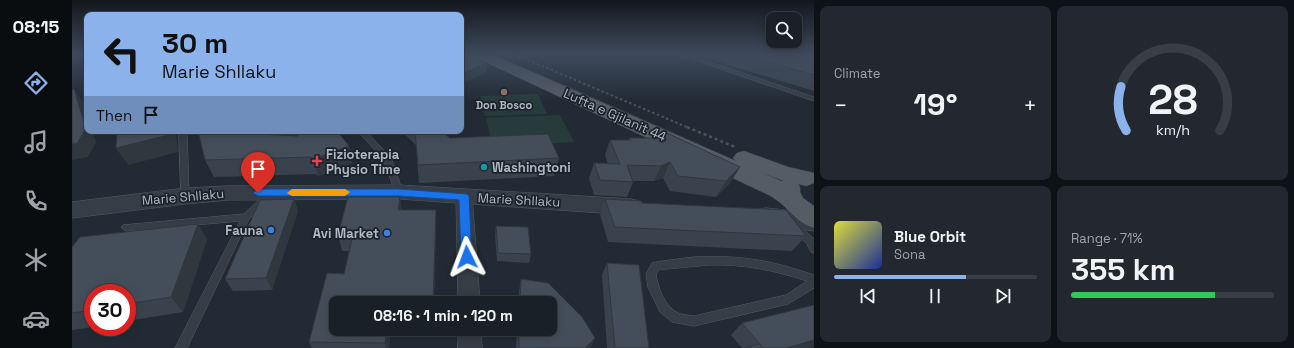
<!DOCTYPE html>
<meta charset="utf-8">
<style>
:root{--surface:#1a2028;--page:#232830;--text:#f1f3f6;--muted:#9fa3a8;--line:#383e45;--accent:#8cb2ec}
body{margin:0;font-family:"Space Grotesk",sans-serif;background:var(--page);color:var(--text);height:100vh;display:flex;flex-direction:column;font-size:15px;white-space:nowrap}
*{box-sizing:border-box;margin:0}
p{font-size:13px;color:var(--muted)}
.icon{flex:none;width:22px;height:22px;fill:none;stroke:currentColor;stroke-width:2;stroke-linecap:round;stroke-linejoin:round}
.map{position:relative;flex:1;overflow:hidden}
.details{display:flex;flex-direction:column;gap:6px;padding:6px;background:#0e1216;width:480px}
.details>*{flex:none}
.guide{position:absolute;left:12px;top:12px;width:380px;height:122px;border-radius:8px;box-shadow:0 2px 10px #0003,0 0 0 1px var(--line);background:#8cb2ec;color:#111;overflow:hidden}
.fabs{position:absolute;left:694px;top:12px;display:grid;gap:8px}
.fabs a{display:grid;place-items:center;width:36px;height:36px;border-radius:8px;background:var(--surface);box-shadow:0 2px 10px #0003,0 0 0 1px var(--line);font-size:20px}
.speed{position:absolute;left:12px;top:284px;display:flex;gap:8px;font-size:20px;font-weight:700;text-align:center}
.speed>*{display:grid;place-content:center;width:52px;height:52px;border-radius:50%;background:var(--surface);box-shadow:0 2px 10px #0003,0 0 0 1px var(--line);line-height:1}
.speed .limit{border:6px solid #d22;background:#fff;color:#111}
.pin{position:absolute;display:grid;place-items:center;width:34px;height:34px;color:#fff;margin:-41px -17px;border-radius:50% 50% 50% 0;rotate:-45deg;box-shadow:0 0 4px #0007}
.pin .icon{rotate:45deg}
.me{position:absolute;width:44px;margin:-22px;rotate:357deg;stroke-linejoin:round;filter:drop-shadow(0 0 3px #0008)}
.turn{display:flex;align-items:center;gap:14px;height:84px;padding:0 12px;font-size:18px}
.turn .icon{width:52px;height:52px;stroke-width:2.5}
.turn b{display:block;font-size:28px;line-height:34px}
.then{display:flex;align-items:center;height:38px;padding:0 12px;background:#0003;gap:8px;font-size:15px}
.big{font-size:30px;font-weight:600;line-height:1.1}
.details .widget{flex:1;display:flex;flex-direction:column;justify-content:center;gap:6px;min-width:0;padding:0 14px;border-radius:8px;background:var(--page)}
.details .dial{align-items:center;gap:0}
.dial svg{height:104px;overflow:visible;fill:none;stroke:var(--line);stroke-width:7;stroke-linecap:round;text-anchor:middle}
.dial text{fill:var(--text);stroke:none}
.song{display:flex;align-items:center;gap:12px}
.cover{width:48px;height:48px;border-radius:6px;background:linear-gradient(135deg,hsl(60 70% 55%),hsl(230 70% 35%))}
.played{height:4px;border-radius:2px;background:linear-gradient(90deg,var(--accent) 65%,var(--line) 65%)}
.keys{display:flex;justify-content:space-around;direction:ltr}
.heat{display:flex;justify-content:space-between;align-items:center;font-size:22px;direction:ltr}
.charge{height:6px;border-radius:3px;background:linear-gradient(90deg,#34c759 71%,var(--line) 0)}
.details .tiles{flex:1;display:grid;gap:6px;grid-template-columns:repeat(2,1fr)}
.trip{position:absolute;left:257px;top:296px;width:228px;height:40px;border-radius:8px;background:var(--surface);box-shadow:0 2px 10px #0003,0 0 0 1px var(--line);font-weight:600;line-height:40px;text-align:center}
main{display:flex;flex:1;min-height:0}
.dock{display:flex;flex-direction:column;width:72px;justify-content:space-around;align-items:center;background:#0a0d10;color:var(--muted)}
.dock .icon{width:28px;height:28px}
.dock .active{color:var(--accent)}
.dock b{font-size:18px;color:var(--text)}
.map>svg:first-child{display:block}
</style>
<main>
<nav class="dock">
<b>08:15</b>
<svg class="icon active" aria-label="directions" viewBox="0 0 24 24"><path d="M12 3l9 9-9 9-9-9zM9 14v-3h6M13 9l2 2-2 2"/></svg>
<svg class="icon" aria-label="music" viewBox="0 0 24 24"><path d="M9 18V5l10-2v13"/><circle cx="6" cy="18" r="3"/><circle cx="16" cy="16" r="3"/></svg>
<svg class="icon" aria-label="phone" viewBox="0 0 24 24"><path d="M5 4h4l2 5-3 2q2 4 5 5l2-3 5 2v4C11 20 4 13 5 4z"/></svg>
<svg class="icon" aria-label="climate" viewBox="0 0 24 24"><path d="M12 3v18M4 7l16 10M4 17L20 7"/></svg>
<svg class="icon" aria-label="car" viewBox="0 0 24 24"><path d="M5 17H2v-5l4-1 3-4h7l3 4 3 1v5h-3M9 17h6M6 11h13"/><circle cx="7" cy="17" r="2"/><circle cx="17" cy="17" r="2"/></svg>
</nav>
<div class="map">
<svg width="742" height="348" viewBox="0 0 742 348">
<rect width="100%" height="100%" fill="#222b35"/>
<path fill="#283b3b" d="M416,54H422L628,144L626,147Z
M466,94L475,114L413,116L408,96Z
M488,115L502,142L421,146L414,118Z"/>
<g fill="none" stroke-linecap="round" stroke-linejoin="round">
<g stroke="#535b64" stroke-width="1">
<path id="service" d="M608,54H614L742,97V101L608,55Z
M107,131H115L117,196L116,198H110L109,196Z
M286,131H294L319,158L331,192L330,194H324L311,159Z
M192,197L195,198L196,200L177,219L115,348H103L168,221L54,231L51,229L49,227L51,225L172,214L189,198Z
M725,225L728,226L742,239V253L739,252L735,244L722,232L720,229L722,226Z
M622,257C669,255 698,260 742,275V288L716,304L622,326L600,322L588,312L576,287L574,274L580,263L584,262ZM637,265C672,264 701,270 735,281L714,295L622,316C617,315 610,315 606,313C592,306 586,288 584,274L587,270Z"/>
</g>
<g stroke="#535b64" stroke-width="1">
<path id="minor" d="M392,190L398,192L400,196L408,303H386L384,196L386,192Z
M387,329H409L410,348H386Z"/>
</g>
<g stroke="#535b64" stroke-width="1">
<path id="tertiary" d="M327,185L559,199L567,201L570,207L567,213L559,215L327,199L156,200L113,204L0,218V202L113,188L156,186Z
M694,208L742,213V231L686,222L683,216L686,210Z"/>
</g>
<g stroke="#3f4650" stroke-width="1">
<path id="primary" d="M401,54H419L664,161L661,158L665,153L672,151L716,167L742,173V183L734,186L726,184L728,187V192L731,198L742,206V228C729,224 721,215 712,206C708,202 702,198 697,195L403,57ZM688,172L712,181H709Z"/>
</g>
<path stroke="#465658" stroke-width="2" stroke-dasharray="2.5 2.5" stroke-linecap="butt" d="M442,54L617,128"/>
<path stroke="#465658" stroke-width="2.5" stroke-dasharray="3 3" stroke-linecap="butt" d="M615,127L663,147"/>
<use href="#service" fill="#363d46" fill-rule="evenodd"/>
<use href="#minor" fill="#363d46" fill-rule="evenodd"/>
<use href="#tertiary" fill="#363d46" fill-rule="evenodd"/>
<use href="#primary" fill="#545c66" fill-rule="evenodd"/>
</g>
<path fill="#3a434d" d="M621,54H736L742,55V91Z
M217,131H265L277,146L280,163L246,176L244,174L142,177L133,160L166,133L220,136Z
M329,131H369L378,138L487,158L482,176L347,183L344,145Z
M582,134L668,167L658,183L644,197L598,191L591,178L582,181H561V182L555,197L522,195L517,178L522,163L536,164L533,155L538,140H556L557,138H580Z
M222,199L226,211L200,290L161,291L153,279Z
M533,199L570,203L734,236L720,251L536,242L528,214Z
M329,210H364V225L362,303H264V329H319L317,348H240L237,342L272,274L277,251H270L266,235Z
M424,226L459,254L457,263L425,261L423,235Z
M135,239L111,312L55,321V293H21V327L0,330V247Z
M535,263L577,348H535L530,275Z
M449,279L476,283L510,317L523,338L518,348H444L445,329H478V303H446L447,291Z
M670,323L739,348H670L659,335Z"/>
<path fill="#30373f" d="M415,63L414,73L389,84V74Z
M2,89L11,102L15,115V131H20L24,142L16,157L0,160Z
M96,131H104L106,152L56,165L44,148Z
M277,146L280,163L246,176L241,159Z
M598,162L591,178L582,181L589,166Z
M668,167L658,183L644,197L654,181Z
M328,197L330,213L326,210Z
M222,199L226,211L200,290L194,278Z
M364,210V225L362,303H361Z
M126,224L135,239L111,312L99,297Z
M315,329H319L317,348H314L313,343Z
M523,338L518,348H513Z
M742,340V347L739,348H714Z"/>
<path fill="#444e5a" stroke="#30373f" d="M389,54H396L415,63L389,74Z
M670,54H736L742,55V75Z
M2,89L14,128L5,144H0V90Z
M45,131H96L97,135L44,148Z
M126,131H163L164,133L226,136L222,131H265L277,146L241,159L240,157L133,160Z
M343,131H369L378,138L476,134L487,158L346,165Z
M595,133L668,167L654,181L606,176L598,162L589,166L555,165L561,182L528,180L522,163L548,164L538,140H559L557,138H585L582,134Z
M276,197H328L326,210H364L361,303H264V329H315L313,343L237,342L255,273L272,274L281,235H266Z
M222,199L194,278L153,279L188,200Z
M533,199L569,201L570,203L714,210L734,236L543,227Z
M126,224L99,297L55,304V293H21V310L0,313V247L8,237Z
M424,226L456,227L459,254L426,253Z
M535,263L567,265L577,348H543Z
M449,279L476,283L510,317L523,338L513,348H447V329H478V303H448Z
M742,305V340L714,348H691L670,323Z
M687,344L691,348H672Z"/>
<linearGradient id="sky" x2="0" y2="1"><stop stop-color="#13181d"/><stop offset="0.53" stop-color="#3e4a5c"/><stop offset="1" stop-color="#3e4a5c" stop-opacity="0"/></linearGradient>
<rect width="742" height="102" fill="url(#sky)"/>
<path fill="#1a73e8" stroke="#114b97" d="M186,189H327L395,194L397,196L400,257L399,261L395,262L391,261L389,257L387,200L327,196H186L181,193Z"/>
<path fill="#f59e0b" d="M220,189H273L278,192L273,196H220L215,193Z"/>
<circle fill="#8d6e63" stroke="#1b222b" stroke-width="1.5" cx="432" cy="92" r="4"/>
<path fill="#e0444e" stroke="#1b222b" stroke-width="1.5" d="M243 155h4v4h4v4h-4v4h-4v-4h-4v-4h4z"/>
<circle fill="#0f9aa8" stroke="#1b222b" stroke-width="1.5" cx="412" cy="167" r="4"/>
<g fill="#3f7fe0" stroke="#1b222b" stroke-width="1.5">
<circle cx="199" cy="230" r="4"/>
<circle cx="315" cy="233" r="4"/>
</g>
<g text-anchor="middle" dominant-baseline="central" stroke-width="3.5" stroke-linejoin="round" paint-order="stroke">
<g font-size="11" font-weight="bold" fill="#b0b8c3" stroke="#1b222b">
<text x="432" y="105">Don Bosco</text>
</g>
<g font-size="13" fill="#b0b8c3" stroke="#1b222b">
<text transform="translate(543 115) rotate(24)">Lufta e Gjilanit 44</text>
<text transform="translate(111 197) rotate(-5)">Marie Shllaku</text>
<text transform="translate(447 200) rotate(3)">Marie Shllaku</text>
</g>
<g font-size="13" font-weight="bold" fill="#b0b8c3" stroke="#1b222b" text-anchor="start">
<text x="254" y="154">Fizioterapia<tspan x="254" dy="15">Physio Time</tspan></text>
<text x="420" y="167">Washingtoni</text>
<text x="191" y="230" text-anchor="end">Fauna</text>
<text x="307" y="233" text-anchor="end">Avi Market</text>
</g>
</g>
</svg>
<div class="fabs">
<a><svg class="icon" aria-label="search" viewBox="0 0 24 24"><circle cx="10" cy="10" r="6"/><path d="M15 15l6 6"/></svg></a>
</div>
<div class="speed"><div class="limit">30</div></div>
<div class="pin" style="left:186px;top:193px;background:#d93025"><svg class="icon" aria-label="arrive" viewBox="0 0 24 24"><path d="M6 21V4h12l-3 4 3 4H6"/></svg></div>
<svg class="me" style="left:395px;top:257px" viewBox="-20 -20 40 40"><path d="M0-17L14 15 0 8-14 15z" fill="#1a73e8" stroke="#fff" stroke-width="4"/></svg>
<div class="trip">08:16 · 1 min · 120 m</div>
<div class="guide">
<div class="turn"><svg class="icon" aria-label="left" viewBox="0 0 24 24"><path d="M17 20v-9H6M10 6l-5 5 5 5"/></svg><div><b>30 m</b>Marie Shllaku</div></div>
<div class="then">Then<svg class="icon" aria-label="arrive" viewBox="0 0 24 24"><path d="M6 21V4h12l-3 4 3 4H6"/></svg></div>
</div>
</div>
<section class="details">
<div class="tiles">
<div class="widget"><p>Climate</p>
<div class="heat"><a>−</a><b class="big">19°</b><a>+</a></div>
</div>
<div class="widget dial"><svg viewBox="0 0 100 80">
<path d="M14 69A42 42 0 1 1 86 69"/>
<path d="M14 69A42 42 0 0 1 10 35" stroke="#8cb2ec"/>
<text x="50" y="56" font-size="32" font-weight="700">28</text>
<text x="50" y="72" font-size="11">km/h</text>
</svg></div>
<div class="widget">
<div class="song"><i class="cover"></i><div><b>Blue Orbit</b><p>Sona</p></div></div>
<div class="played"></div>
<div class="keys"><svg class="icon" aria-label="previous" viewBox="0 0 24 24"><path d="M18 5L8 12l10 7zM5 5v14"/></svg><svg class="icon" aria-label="pause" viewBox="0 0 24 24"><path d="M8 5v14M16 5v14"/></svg><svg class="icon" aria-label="next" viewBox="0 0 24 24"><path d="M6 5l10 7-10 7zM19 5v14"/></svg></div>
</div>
<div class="widget"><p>Range · 71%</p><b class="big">355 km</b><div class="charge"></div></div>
</div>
</section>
</main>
